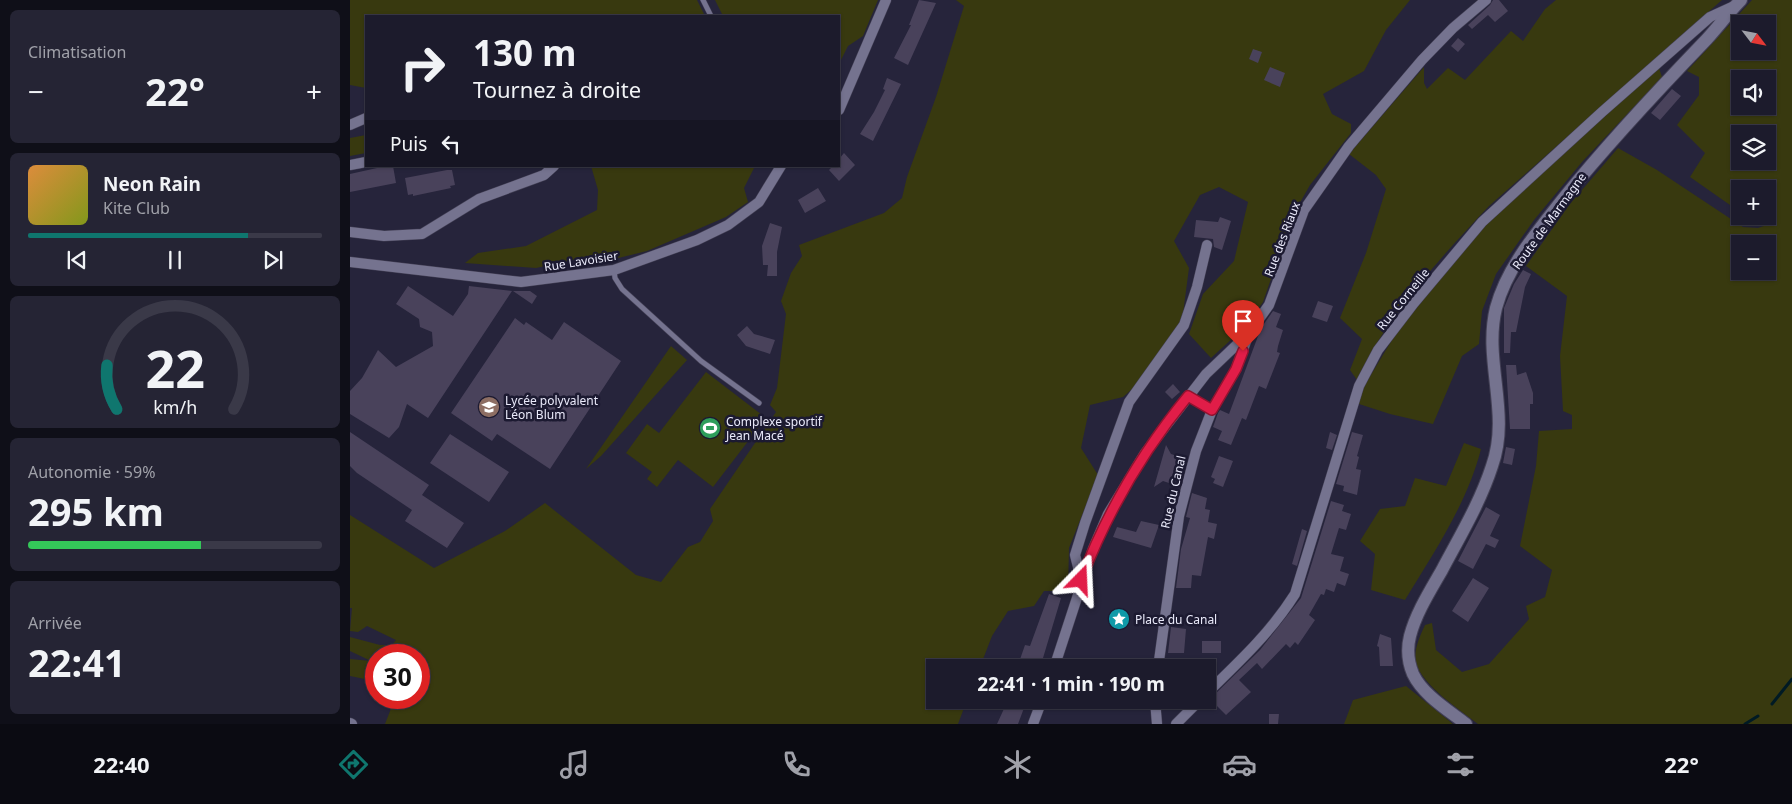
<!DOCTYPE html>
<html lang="fr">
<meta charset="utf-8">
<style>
:root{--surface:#1c1b2c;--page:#252434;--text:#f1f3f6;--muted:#a0a1a9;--line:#3a3948;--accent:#0f766e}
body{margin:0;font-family:"Noto Sans",sans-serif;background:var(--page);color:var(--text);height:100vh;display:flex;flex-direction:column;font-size:19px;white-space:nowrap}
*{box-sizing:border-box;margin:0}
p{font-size:16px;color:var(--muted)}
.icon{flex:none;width:28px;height:28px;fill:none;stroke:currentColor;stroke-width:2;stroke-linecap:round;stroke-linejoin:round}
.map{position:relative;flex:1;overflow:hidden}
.side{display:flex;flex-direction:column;gap:10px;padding:10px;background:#0f0f18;width:350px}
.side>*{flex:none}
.guide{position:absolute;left:15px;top:15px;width:475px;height:152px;border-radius:0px;box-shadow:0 1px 4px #0004,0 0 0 1px var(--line);background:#1c1b2c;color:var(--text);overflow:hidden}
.needle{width:32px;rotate:122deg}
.buttons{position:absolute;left:1381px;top:15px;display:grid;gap:10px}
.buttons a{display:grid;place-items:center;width:45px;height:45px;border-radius:0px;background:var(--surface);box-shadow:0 1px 4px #0004,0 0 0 1px var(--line);font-size:25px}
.speed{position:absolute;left:15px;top:644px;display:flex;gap:10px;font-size:25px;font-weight:700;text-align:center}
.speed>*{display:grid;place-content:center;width:65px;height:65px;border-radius:50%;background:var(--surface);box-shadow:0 1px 4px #0004,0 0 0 1px var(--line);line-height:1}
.speed .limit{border:8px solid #d22;background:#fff;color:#111}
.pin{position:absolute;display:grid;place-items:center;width:42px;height:42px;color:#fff;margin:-51px -21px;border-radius:50% 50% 50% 0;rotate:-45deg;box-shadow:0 0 5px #0007}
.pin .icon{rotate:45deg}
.me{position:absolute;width:55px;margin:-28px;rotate:21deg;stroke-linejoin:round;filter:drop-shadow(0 0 4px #0008)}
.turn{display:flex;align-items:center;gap:18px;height:105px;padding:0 25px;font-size:22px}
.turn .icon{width:65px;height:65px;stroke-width:2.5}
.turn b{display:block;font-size:35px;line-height:42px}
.then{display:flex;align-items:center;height:48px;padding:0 25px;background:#0003;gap:10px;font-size:19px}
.big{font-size:38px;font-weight:700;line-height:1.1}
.side .tile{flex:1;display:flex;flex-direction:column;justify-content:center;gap:8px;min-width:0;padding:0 18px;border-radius:8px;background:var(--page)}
.side .dial{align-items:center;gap:0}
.dial svg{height:130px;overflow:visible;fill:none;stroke:var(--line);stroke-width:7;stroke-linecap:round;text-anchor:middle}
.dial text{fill:var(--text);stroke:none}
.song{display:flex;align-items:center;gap:15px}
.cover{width:60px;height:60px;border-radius:8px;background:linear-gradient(135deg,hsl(30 70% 55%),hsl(70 70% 35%))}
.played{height:5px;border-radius:2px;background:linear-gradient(90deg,var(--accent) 75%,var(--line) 75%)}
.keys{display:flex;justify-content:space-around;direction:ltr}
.heat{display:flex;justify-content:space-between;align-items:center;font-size:28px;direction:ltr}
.charge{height:8px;border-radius:4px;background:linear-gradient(90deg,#34c759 59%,var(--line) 0)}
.trip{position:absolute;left:576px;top:659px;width:290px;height:50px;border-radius:0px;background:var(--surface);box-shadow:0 1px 4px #0004,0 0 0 1px var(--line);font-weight:700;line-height:50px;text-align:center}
.tabs{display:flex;height:80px;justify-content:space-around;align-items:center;background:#0b0b12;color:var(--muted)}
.tabs .icon{width:35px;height:35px}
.tabs .current{color:var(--accent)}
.tabs b{font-size:22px;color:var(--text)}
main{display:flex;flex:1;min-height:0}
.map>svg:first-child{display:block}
</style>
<main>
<section class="side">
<div class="tile"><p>Climatisation</p>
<div class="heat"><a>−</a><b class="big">22°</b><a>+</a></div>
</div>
<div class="tile">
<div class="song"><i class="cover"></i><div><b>Neon Rain</b><p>Kite Club</p></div></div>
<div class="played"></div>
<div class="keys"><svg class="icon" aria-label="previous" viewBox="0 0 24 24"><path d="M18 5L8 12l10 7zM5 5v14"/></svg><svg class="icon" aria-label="pause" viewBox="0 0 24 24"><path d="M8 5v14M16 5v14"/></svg><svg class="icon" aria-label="next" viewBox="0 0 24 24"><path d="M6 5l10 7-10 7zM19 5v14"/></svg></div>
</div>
<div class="tile dial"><svg viewBox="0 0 100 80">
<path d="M14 69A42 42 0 1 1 86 69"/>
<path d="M14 69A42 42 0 0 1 8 42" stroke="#0f766e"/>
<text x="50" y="56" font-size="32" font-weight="700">22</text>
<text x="50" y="72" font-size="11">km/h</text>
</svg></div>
<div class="tile"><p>Autonomie · 59%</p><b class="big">295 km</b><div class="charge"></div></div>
<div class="tile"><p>Arrivée</p><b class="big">22:41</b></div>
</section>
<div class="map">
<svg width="1442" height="724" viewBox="0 0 1442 724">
<rect width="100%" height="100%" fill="#26243b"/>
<path fill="#38390f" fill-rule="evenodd" d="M0,0H347L355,16H16V88L0,85Z
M365,0H528L513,36L498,46L489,64V16H373Z
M606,0H1060L1036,30L1014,71L973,94L982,114L1001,124V133L960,185L943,215L913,302L895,327L861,358L839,334L853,294L884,261L898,202L869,187L850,195L824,241L839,268L832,321L789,383L773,397L740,405L731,448L748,475L719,548L718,591H694L684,606L658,611L642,636L630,667L585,668V700H617L608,724H35L42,706H55L58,698H69V655H26V666L24,665L15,679L0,676V659L21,661L0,651V637L30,645H42L46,640L17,626L8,632L0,631L2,608H0V515L84,568L155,531L195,503L286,575L311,582L338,547L350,542L363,521L360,509L426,412L420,405L427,388L436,314L431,301L441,273L452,256L449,245L534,213L552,198L557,177L586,97L614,6Z
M1206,0H1372L1139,206C1091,257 1036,317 1007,380L1000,370L1012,339L990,318L1016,253L1036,189L1026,175L999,154L1074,67V83L1077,89L1098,68L1115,80L1161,31L1173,41L1195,9Z
M1402,0H1442V724H1128C1110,710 1073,686 1066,663C1063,651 1070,636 1075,625L1082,623L1086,650L1112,672L1139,664L1179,619L1176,606L1195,597L1202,570L1170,546L1186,466L1189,431L1222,429V415L1213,411L1210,356L1217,296L1176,266L1219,205L1268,148L1307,170L1393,227L1408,228L1425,222L1418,213V189H1390V212L1340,177L1355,153L1327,125L1349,95V77L1337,71ZM1390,24H1418V51H1390ZM1390,79H1418V106H1390ZM1390,134H1418V161H1390ZM1390,244H1418V271H1390Z
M1309,68L1312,77L1232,162L1184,220L1146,274L1132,311L1129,344L1112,356L1083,424L1040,414L1009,404L1013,388L1045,335L1135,223Z
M16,135V153L0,156V138Z
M241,166H405L394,188L398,202L376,217L297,251L244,264L233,258L186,268L115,263L128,253L176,246L247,210L248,190Z
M321,346L337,360L251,456L236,469Z
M356,372L416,418L363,487L328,460L307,487L297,479L302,472L276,453L297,424L309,433Z
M1114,443L1131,449C1117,504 1084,552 1055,600L1021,590L1025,554L1010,541L1030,509L1055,506L1065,478L1096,486Z
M1056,686L1103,724H994L1003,700Z"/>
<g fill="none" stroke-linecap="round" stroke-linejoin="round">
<path stroke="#001a24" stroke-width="3" d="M1422,704L1442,679
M1395,724L1408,716"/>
</g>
<path fill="#49425b" d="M569,0L586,3L558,65L544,58L561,25H559Z
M1143,0H1149L1158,11L1145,22L1138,15L1122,29L1118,25L1140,5Z
M1108,38L1115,44L1108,52L1101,46Z
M903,49L912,52L908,63L899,59Z
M920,67L935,73L930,87L914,80Z
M537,78L551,84L523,141L510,134L524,112L535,90L533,89Z
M1322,89L1331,96L1310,120L1301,113Z
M494,153L505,165L489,181L479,170L483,166H489V159Z
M36,166H43L46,183L0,192V174Z
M97,170H102L105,185L100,186L101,188L63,196V194L58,195L55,178Z
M468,188L476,201L455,213L448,200Z
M870,217L881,221L872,250L864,247L863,239L844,237L846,220L868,222Z
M420,223L432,227L427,252V276H417L418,265H413L412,246Z
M1173,270L1181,274L1175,287L1166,332H1161L1160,353H1154V308L1164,284Z
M58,286L103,316L118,294L119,286L162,291L78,418L57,404L49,427L39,438L0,414V391L12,378L28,350L46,367L83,346L82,332L70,327L69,319L46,304Z
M163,291H180L187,296L182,304Z
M968,301L983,306L977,322L962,317Z
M923,311L931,314L926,327L933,330L928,346L927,352L930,353L916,389L909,386L896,420L892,418L881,445L868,440L872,431L863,427L868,413L870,410L879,414L911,328Z
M165,318L174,325L176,322L202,340L214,322L271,361L200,469L147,434L142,441L101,413Z
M397,326L404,334L425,340L420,354L396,346L387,335Z
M1156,365H1166L1167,375L1176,372L1183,393V404H1180V429H1160Z
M823,384L830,392L822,399L815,392Z
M0,432L79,485L72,495L114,523L97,548L55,521L62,510L7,473L0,466Z
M980,432L987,435L982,450L976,448Z
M1002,432L1013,435L1007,456L1009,457L1006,469L1011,470L1007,495L993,491L994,486L986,484Z
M100,434L159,472L139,502L80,463Z
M816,445L821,454L830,457L822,484L813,481L804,487Z
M1156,447L1165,449L1162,465L1153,463Z
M869,456L883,461L873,487L863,483L865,479L861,477Z
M842,493L857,498L855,509L860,510L858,522L867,524L864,539L858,537L851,576L842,575L841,588H826L831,549L840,518L836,517Z
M981,501L994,505L992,511L1001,514L996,530L989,528L981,554L994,557L990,571L999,574L995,586L987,583L984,592L976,589L974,595L971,594L959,615L965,620L948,645L945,642L940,648L936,644L912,669L907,663L889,680L901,692L876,715L860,699L910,650L951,598Z
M1136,507L1150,515L1140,536L1149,540L1145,548L1136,544L1123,569L1108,561Z
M791,521L809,525L801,548L763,537L767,527L786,532Z
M952,529L957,531L947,566L942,564Z
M1123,578L1139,588L1118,622L1102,611Z
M699,594L711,598L690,668H667L675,645L680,646Z
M821,627L836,629L834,653H818Z
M1030,634L1041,638L1043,666H1030L1029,647L1027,646Z
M852,641H871V653H852Z
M658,700H677L668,724H647Z
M919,714H929L928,724H919Z"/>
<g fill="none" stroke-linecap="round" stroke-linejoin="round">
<g stroke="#444156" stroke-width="6">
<path id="service" d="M353,0L361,16
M264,270L265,278L272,289L351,361L409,403
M839,396L862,410"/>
</g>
<g stroke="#444156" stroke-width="11">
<path id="minor" d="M489,110L536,0
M0,125L16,118
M0,165L16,162
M0,232L34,236L72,234L129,199L194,175L204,166
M0,262L171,282L264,270L347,240L378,225L409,202L431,166
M731,579L725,555L735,523L779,402L834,325L847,287L857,245
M704,668L743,549L758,514L795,453L856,374L899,333L919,305L954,210L999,146L1072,60L1103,28L1136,0
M808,668L829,516L846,451L862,410L886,369L898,336
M858,692C890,661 921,632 945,594L1009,386L1028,350L1064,303L1132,222L1252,112L1360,17L1384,6
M805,700L807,724
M0,723L2,724
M683,724L692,700
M826,724L850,700"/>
</g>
<g stroke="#444156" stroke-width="14">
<path id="tertiary" d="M1116,724C1098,710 1073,695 1063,674C1058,662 1057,648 1060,636C1066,613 1080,591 1092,570C1110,536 1130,503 1142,466C1161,413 1133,361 1146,308C1157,267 1187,232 1213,199C1258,143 1307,91 1357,39C1369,26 1379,12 1391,0"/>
</g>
<use href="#service" stroke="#75738f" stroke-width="5"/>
<use href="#minor" stroke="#75738f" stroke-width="10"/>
<use href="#tertiary" stroke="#75738f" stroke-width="12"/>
</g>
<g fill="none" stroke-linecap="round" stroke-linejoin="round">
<g stroke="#92132f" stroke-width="12">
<path id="route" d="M731,580C757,512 792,452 838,396L862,410L886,369L893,351"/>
</g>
<use href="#route" stroke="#e11d48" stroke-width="9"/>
</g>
<defs>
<g id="school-disc" transform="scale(1.125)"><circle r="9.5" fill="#8d6e63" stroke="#1c1a31"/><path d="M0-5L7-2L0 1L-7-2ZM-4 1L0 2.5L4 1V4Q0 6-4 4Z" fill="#fff"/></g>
<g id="stadium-disc" transform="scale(1.125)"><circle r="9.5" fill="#2e9e5b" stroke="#1c1a31"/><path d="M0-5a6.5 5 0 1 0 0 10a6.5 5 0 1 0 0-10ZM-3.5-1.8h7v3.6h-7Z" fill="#fff"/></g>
<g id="sight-disc" transform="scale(1.125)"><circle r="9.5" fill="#0f9aa8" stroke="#1c1a31"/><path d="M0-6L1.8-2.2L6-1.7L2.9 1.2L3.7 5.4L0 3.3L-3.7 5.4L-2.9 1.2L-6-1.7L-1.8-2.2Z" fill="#fff"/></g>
</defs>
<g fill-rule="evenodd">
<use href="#school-disc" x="139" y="407"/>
<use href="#stadium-disc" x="360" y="428"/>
<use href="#sight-disc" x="769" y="619"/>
</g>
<g text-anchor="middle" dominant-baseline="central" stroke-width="5" stroke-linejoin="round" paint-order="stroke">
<g font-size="12" fill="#eaeafa" stroke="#1c1a31">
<text transform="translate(1199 221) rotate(-54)">Route de Marmagne</text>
<text transform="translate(932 239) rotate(-69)">Rue des Riaux</text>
<text transform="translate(231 261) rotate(-9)">Rue Lavoisier</text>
<text transform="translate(1053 299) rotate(-51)">Rue Corneille</text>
<text transform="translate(823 492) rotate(-77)">Rue du Canal</text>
</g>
<g font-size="12" fill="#eaeafa" stroke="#1c1a31" text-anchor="start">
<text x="155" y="400">Lycée polyvalent<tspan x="155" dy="14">Léon Blum</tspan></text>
<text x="376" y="421">Complexe sportif<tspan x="376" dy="14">Jean Macé</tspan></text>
<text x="785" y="619">Place du Canal</text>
</g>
</g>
</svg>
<div class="buttons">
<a><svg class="needle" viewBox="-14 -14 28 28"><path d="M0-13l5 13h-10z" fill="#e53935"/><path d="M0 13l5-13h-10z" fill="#a0a1a9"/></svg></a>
<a><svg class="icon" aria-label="sound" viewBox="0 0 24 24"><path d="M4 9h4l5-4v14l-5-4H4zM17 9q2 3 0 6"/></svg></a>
<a><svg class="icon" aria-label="layers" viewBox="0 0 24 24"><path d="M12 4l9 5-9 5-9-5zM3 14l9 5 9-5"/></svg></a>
<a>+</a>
<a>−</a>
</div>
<div class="speed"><div class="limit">30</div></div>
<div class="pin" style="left:893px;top:351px;background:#d93025"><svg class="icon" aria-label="arrive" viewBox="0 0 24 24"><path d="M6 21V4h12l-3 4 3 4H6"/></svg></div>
<svg class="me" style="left:731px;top:580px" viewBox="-20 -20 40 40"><path d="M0-17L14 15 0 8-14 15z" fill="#e11d48" stroke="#fff" stroke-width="4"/></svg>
<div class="trip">22:41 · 1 min · 190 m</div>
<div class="guide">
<div class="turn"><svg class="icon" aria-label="right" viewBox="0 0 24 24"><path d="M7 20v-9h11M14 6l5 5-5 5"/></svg><div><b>130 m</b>Tournez à droite</div></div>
<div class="then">Puis<svg class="icon" aria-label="left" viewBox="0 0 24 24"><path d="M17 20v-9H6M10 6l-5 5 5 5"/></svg></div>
</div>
</div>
</main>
<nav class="tabs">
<b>22:40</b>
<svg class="icon current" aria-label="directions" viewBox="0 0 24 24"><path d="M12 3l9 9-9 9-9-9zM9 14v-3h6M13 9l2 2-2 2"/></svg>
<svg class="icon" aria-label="music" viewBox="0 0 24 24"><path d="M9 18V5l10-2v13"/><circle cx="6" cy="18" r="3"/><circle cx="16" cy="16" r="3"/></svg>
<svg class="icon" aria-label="phone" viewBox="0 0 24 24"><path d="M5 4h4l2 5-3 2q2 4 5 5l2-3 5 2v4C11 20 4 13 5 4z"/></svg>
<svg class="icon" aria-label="climate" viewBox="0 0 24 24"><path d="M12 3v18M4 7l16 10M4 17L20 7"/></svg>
<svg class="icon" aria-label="car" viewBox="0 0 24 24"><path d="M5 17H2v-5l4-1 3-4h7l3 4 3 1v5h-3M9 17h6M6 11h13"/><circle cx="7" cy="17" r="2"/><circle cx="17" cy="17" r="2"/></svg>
<svg class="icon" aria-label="filters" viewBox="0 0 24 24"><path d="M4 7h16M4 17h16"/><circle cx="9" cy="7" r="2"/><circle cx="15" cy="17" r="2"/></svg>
<b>22°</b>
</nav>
